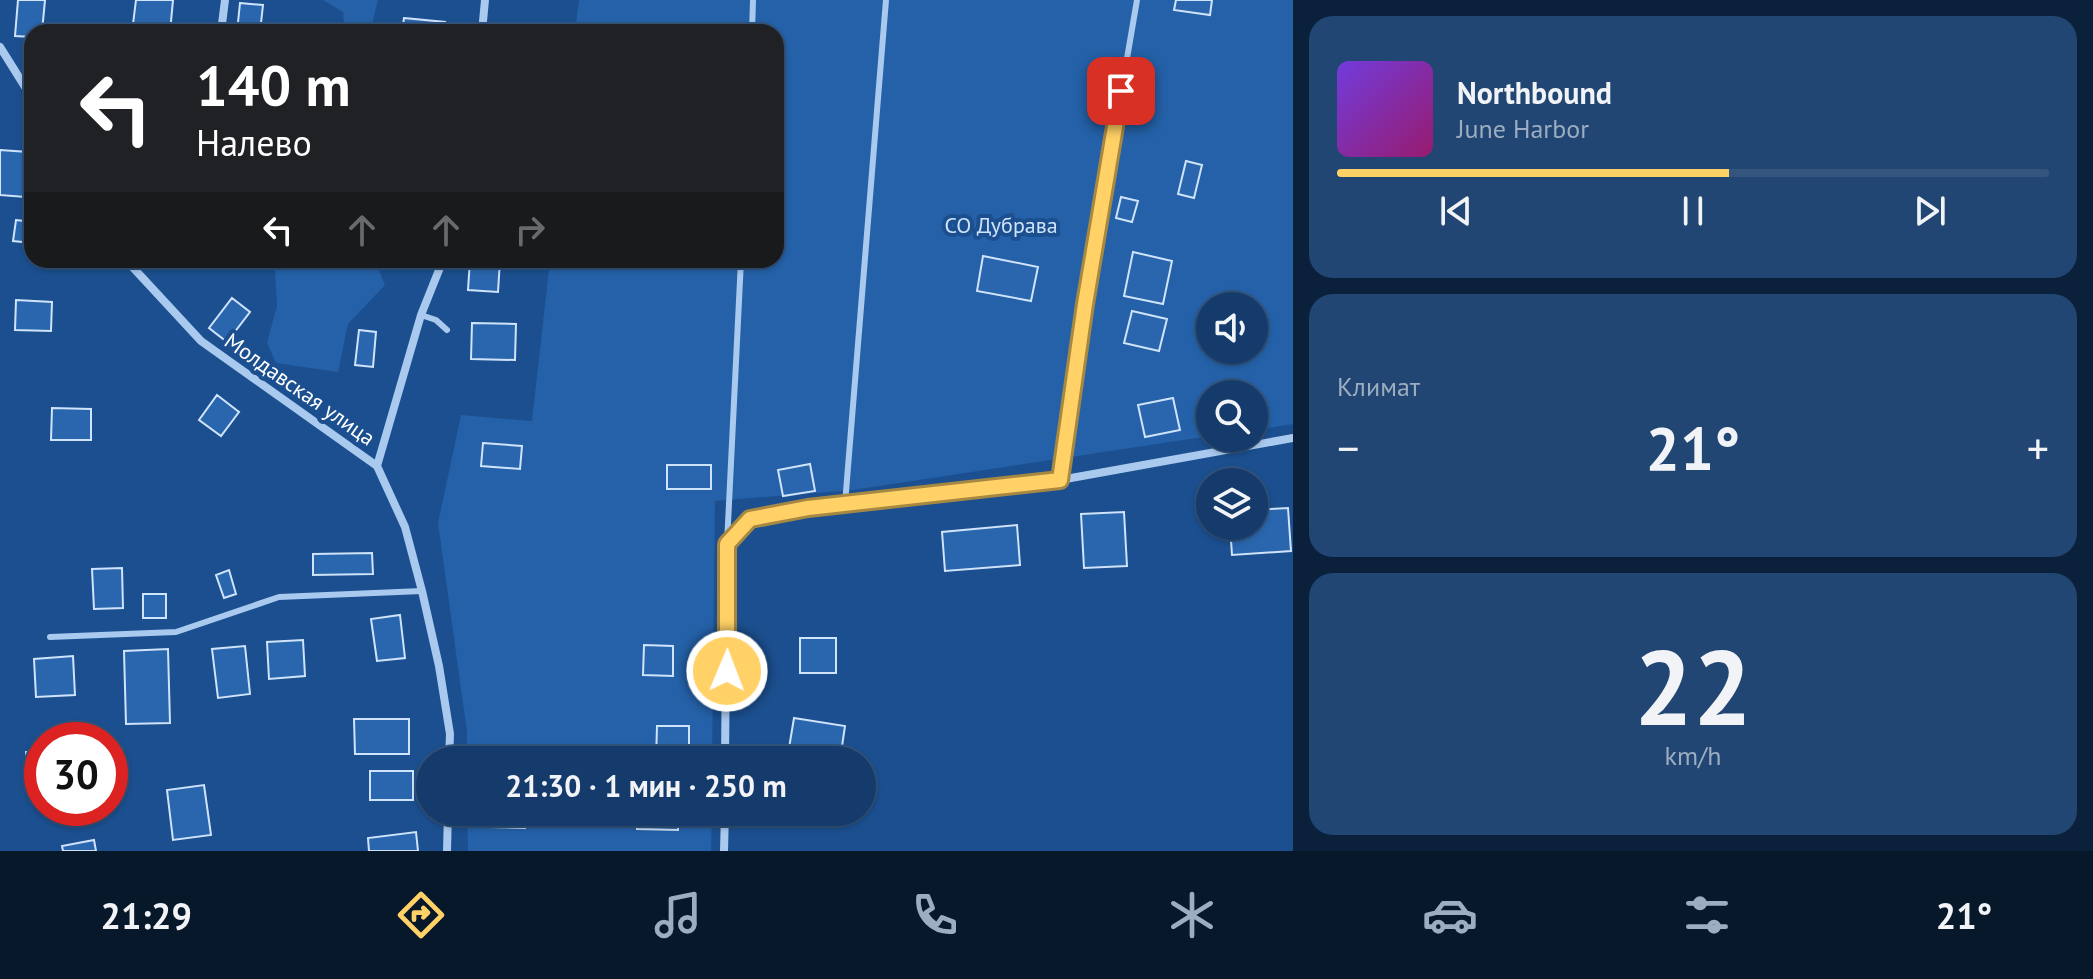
<!DOCTYPE html>
<html lang="ru">
<meta charset="utf-8">
<style>
:root{--surface:#143b6b;--page:#214673;--text:#f1f3f6;--muted:#9dadc1;--line:#33557e;--accent:#ffd166}
body{margin:0;font-family:"PT Sans",sans-serif;background:var(--page);color:var(--text);height:100vh;display:flex;flex-direction:column;font-size:30px;white-space:nowrap}
*{box-sizing:border-box;margin:0}
p{font-size:26px;color:var(--muted)}
.icon{flex:none;width:44px;height:44px;fill:none;stroke:currentColor;stroke-width:2;stroke-linecap:round;stroke-linejoin:round}
.map{position:relative;flex:1;overflow:hidden}
.drawer{display:flex;flex-direction:column;gap:16px;padding:16px;background:#0b203b;width:800px}
.drawer>*{flex:none}
.guide{position:absolute;left:24px;top:24px;width:760px;height:244px;border-radius:24px;box-shadow:0 2px 6px #0004,0 0 0 2px var(--line);background:#202124;color:#fff;overflow:hidden}
.tools{position:absolute;left:1196px;top:292px;display:grid;gap:16px}
.tools a{display:grid;place-items:center;width:72px;height:72px;border-radius:50%;background:var(--surface);box-shadow:0 2px 6px #0004,0 0 0 2px var(--line);font-size:40px}
.speed{position:absolute;left:24px;top:722px;display:flex;gap:16px;font-size:40px;font-weight:700;text-align:center}
.speed>*{display:grid;place-content:center;width:104px;height:104px;border-radius:50%;background:var(--surface);box-shadow:0 2px 6px #0004,0 0 0 2px var(--line);line-height:1}
.speed .limit{border:12px solid #d22;background:#fff;color:#111}
.pin{position:absolute;display:grid;place-items:center;width:68px;height:68px;color:#fff;margin:-34px;border-radius:16px;box-shadow:0 4px 12px #0006}
.me{position:absolute;width:88px;margin:-44px;rotate:1deg;stroke-linejoin:round;filter:drop-shadow(0 0 6px #0008)}
.turn{display:flex;align-items:center;gap:28px;height:168px;padding:0 40px;font-size:36px}
.turn .icon{width:104px;height:104px;stroke-width:2.5}
.turn b{display:block;font-size:56px;line-height:68px}
.lanes{display:flex;align-items:center;height:76px;padding:0 40px;background:#0003;justify-content:center;gap:40px;direction:ltr}
.lanes .off{opacity:.35}
.big{font-size:60px;font-weight:700;line-height:1.1}
.drawer .widget{flex:1;display:flex;flex-direction:column;justify-content:center;gap:12px;min-width:0;padding:0 28px;border-radius:24px;background:var(--page)}
.drawer .dial{align-items:center;gap:0}
.dial b{font-size:104px;line-height:1}
.song{display:flex;align-items:center;gap:24px}
.cover{width:96px;height:96px;border-radius:12px;background:linear-gradient(135deg,hsl(260 70% 55%),hsl(320 70% 35%))}
.played{height:8px;border-radius:4px;background:linear-gradient(90deg,var(--accent) 55%,var(--line) 55%)}
.keys{display:flex;justify-content:space-around;direction:ltr}
.heat{display:flex;justify-content:space-between;align-items:center;font-size:44px;direction:ltr}
.trip{position:absolute;left:416px;top:746px;width:460px;height:80px;border-radius:40px;background:var(--surface);box-shadow:0 2px 6px #0004,0 0 0 2px var(--line);font-weight:700;line-height:80px;text-align:center}
.tab-bar{display:flex;height:128px;justify-content:space-around;align-items:center;background:#08182b;color:var(--muted)}
.tab-bar .icon{width:56px;height:56px}
.tab-bar .selected{color:var(--accent)}
.tab-bar b{font-size:36px;color:var(--text)}
main{display:flex;flex:1;min-height:0}
.map>svg:first-child{display:block}
</style>
<main>
<div class="map">
<svg width="1293" height="851" viewBox="0 0 1293 851">
<rect width="100%" height="100%" fill="#1b4f8f"/>
<path fill="#2461a8" fill-rule="evenodd" d="M323,0H378L370,32H341L344,24L343,12Z
M579,0H1293V424L1254,430V394H1210V436L853,490L715,501L712,760H467V732L438,523L461,415L532,421L550,260H776V32H575ZM1210,306H1254V350H1210Z
M284,260H375L385,285L348,324L338,372L276,363L267,343L277,306L275,270Z
M467,812H712L711,851H468Z"/>
<path fill="#2a66ad" stroke="#cfe3fa" stroke-width="2" d="M18,0H45L42,32H32V37L15,36Z
M136,0H173L170,32H132Z
M1176,0H1212L1210,15L1174,10Z
M240,3L263,5L260,32H237Z
M404,18L445,22L444,32H402Z
M0,150L28,152L25,197L0,195Z
M1186,161L1202,165L1194,198L1178,194Z
M1121,197L1138,201L1132,222L1116,218Z
M16,220L32,222V243L13,241Z
M1133,252L1172,261L1163,304L1124,296Z
M983,256L1038,267L1031,301L977,291Z
M470,260H500L498,292L468,290Z
M232,298L250,312L227,342L209,328Z
M16,300L52,302L51,331L15,330Z
M1132,311L1167,319L1159,351L1124,343Z
M472,323L516,324L515,360L471,359Z
M359,330L376,332L373,367L355,365Z
M217,395L239,412L221,436L199,420Z
M1173,398L1180,430L1145,437L1138,405Z
M52,408L91,409V440H51Z
M483,443L522,446L520,469L481,466Z
M810,464L815,491L783,496L778,470Z
M667,465H711V489H667Z
M1288,508L1291,551L1232,555L1230,526H1254V510Z
M1124,512L1127,566L1084,568L1081,514Z
M1017,525L1020,565L945,571L942,532Z
M372,553L373,574L313,575V554Z
M122,568L123,608L94,609L92,569Z
M229,570L236,594L224,598L216,575Z
M143,594H166V618H143Z
M400,615L405,658L377,661L371,619Z
M800,638H836V673H800Z
M303,640L305,676L269,679L267,642Z
M644,645L673,646V676L643,675Z
M245,646L250,694L218,698L212,649Z
M168,649L170,723L126,724L124,651Z
M73,656L75,695L36,697L34,659Z
M794,718L845,726L840,760H787Z
M354,719H409V754H355Z
M657,726H689V760H656Z
M42,750V784L30,786L26,752Z
M370,771H413V800H370Z
M204,785L211,835L173,840L167,790Z
M491,812H525V828L491,827Z
M637,812H679L678,830L637,829Z
M416,832L418,851H369L368,838Z
M94,840L96,851H63L62,846Z"/>
<g fill="none" stroke-linecap="round" stroke-linejoin="round">
<path stroke="#a9c9ee" stroke-width="6" d="M752,32L753,0
M421,315L436,320L447,330
M1060,480L1085,304L1137,0
M845,504L886,0
M727,544L741,260
M50,637L176,632L279,597L422,591"/>
<path stroke="#a9c9ee" stroke-width="8" d="M221,32L225,0
M482,32L485,0
M0,47L32,98
M126,260L201,341L377,466L405,527L422,591L439,666L450,734L449,760
M377,466L421,315L443,260
M725,760L727,544L750,519L808,508L1060,480L1293,438
M447,851L448,812
M724,851L725,812"/>
</g>
<g fill="none" stroke-linecap="round" stroke-linejoin="round">
<g stroke="#a68842" stroke-width="20">
<path id="route" d="M727,671V544L750,519L808,508L1060,480L1085,304L1121,91"/>
</g>
<use href="#route" stroke="#ffd166" stroke-width="14"/>
</g>
<g text-anchor="middle" dominant-baseline="central" stroke-width="8" stroke-linejoin="round" paint-order="stroke">
<g font-size="22" fill="#cfe3fa" stroke="#1b4f8f">
<text x="1001" y="225">СО Дубрава</text>
</g>
<g font-size="22" fill="#fff" stroke="#1b4f8f">
<text transform="translate(300 389) rotate(35)">Молдавская улица</text>
</g>
</g>
</svg>
<div class="tools">
<a><svg class="icon" aria-label="sound" viewBox="0 0 24 24"><path d="M4 9h4l5-4v14l-5-4H4zM17 9q2 3 0 6"/></svg></a>
<a><svg class="icon" aria-label="search" viewBox="0 0 24 24"><circle cx="10" cy="10" r="6"/><path d="M15 15l6 6"/></svg></a>
<a><svg class="icon" aria-label="layers" viewBox="0 0 24 24"><path d="M12 4l9 5-9 5-9-5zM3 14l9 5 9-5"/></svg></a>
</div>
<div class="speed"><div class="limit">30</div></div>
<div class="pin" style="left:1121px;top:91px;background:#d93025"><svg class="icon" aria-label="arrive" viewBox="0 0 24 24"><path d="M6 21V4h12l-3 4 3 4H6"/></svg></div>
<svg class="me" style="left:727px;top:671px" viewBox="-20 -20 40 40"><circle r="17" fill="#ffd166" stroke="#fff" stroke-width="3"/><path d="M0-11L8 9 0 5-8 9z" fill="#fff"/></svg>
<div class="trip">21:30 · 1 мин · 250 m</div>
<div class="guide">
<div class="turn"><svg class="icon" aria-label="left" viewBox="0 0 24 24"><path d="M17 20v-9H6M10 6l-5 5 5 5"/></svg><div><b>140 m</b>Налево</div></div>
<div class="lanes"><svg class="icon" aria-label="left" viewBox="0 0 24 24"><path d="M17 20v-9H6M10 6l-5 5 5 5"/></svg><svg class="icon off" aria-label="ahead" viewBox="0 0 24 24"><path d="M12 20V5M6 11l6-6 6 6"/></svg><svg class="icon off" aria-label="ahead" viewBox="0 0 24 24"><path d="M12 20V5M6 11l6-6 6 6"/></svg><svg class="icon off" aria-label="right" viewBox="0 0 24 24"><path d="M7 20v-9h11M14 6l5 5-5 5"/></svg></div>
</div>
</div>
<section class="drawer">
<div class="widget">
<div class="song"><i class="cover"></i><div><b>Northbound</b><p>June Harbor</p></div></div>
<div class="played"></div>
<div class="keys"><svg class="icon" aria-label="previous" viewBox="0 0 24 24"><path d="M18 5L8 12l10 7zM5 5v14"/></svg><svg class="icon" aria-label="pause" viewBox="0 0 24 24"><path d="M8 5v14M16 5v14"/></svg><svg class="icon" aria-label="next" viewBox="0 0 24 24"><path d="M6 5l10 7-10 7zM19 5v14"/></svg></div>
</div>
<div class="widget"><p>Климат</p>
<div class="heat"><a>−</a><b class="big">21°</b><a>+</a></div>
</div>
<div class="widget dial"><b>22</b><p>km/h</p></div>
</section>
</main>
<nav class="tab-bar">
<b>21:29</b>
<svg class="icon selected" aria-label="directions" viewBox="0 0 24 24"><path d="M12 3l9 9-9 9-9-9zM9 14v-3h6M13 9l2 2-2 2"/></svg>
<svg class="icon" aria-label="music" viewBox="0 0 24 24"><path d="M9 18V5l10-2v13"/><circle cx="6" cy="18" r="3"/><circle cx="16" cy="16" r="3"/></svg>
<svg class="icon" aria-label="phone" viewBox="0 0 24 24"><path d="M5 4h4l2 5-3 2q2 4 5 5l2-3 5 2v4C11 20 4 13 5 4z"/></svg>
<svg class="icon" aria-label="climate" viewBox="0 0 24 24"><path d="M12 3v18M4 7l16 10M4 17L20 7"/></svg>
<svg class="icon" aria-label="car" viewBox="0 0 24 24"><path d="M5 17H2v-5l4-1 3-4h7l3 4 3 1v5h-3M9 17h6M6 11h13"/><circle cx="7" cy="17" r="2"/><circle cx="17" cy="17" r="2"/></svg>
<svg class="icon" aria-label="filters" viewBox="0 0 24 24"><path d="M4 7h16M4 17h16"/><circle cx="9" cy="7" r="2"/><circle cx="15" cy="17" r="2"/></svg>
<b>21°</b>
</nav>
